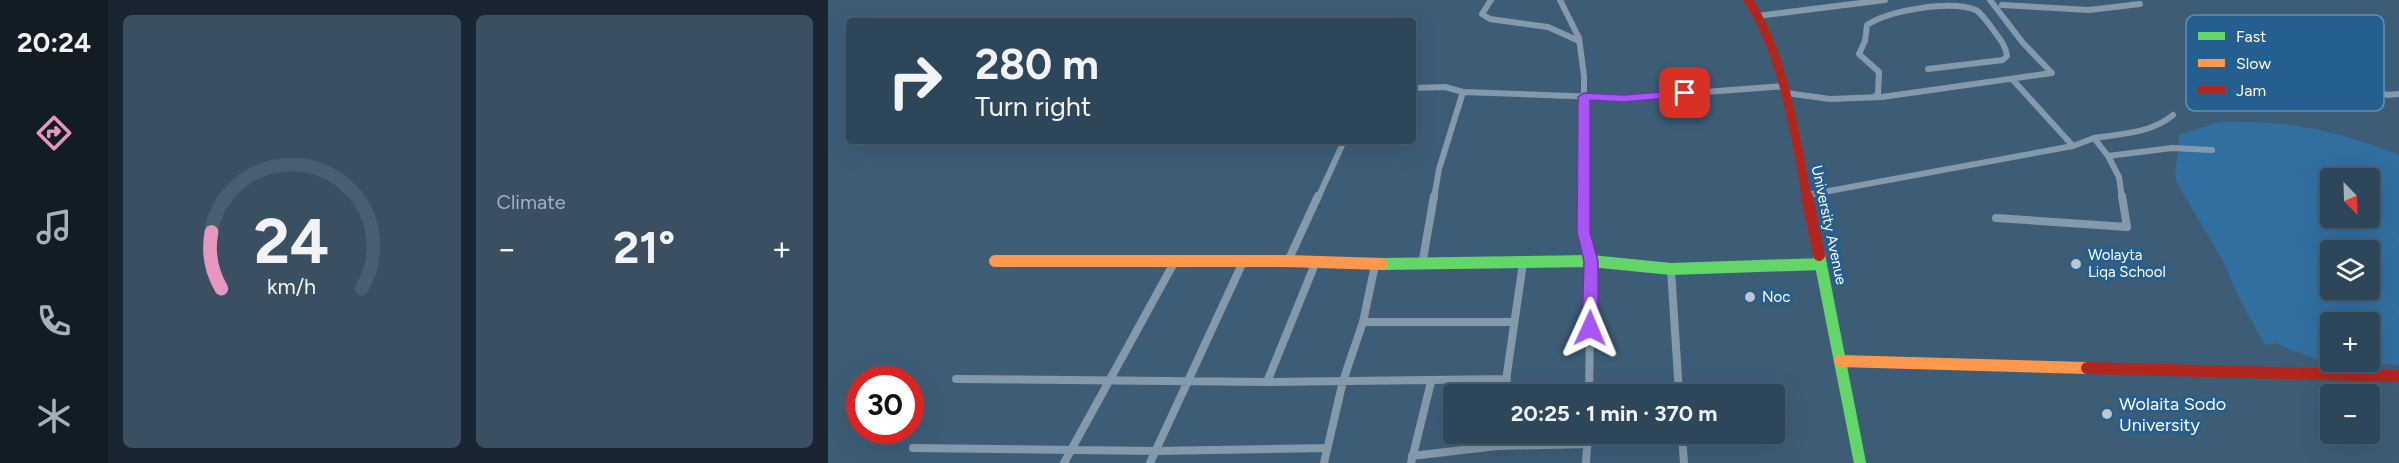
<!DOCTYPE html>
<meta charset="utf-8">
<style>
:root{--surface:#2e4659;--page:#3a5062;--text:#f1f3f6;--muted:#a7b1ba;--line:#495e6f;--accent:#e797bd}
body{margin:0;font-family:Figtree,sans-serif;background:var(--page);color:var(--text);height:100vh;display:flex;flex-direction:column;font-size:22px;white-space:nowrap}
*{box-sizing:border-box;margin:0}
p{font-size:20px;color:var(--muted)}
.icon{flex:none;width:33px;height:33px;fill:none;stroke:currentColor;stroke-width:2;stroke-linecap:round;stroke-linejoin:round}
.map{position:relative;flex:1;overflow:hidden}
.panel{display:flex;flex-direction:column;gap:15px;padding:15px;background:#192631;width:720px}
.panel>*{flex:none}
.top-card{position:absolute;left:18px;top:18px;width:570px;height:126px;border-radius:6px;box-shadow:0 6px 24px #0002,0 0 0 2px var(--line);background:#2e4659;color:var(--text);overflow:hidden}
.needle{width:39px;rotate:157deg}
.tools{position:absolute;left:1492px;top:168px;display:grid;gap:12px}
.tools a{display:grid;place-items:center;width:60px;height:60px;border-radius:6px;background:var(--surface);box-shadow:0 6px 24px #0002,0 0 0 2px var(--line);font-size:30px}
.speed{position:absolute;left:18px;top:366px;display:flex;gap:12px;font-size:30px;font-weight:700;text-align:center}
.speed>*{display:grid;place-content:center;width:78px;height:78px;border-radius:50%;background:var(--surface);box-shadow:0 6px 24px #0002,0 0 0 2px var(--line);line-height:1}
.speed .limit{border:9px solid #d22;background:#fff;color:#111}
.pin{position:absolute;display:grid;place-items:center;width:51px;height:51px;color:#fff;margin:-26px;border-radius:12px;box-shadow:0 3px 9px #0006}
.me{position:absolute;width:66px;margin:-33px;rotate:1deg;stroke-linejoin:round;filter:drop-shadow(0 0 4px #0008)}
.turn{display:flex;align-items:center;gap:21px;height:126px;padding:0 30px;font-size:27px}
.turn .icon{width:78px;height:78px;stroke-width:2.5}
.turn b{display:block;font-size:42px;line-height:51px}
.big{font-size:45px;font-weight:700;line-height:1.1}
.panel .card{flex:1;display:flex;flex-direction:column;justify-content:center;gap:9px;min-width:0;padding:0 21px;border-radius:9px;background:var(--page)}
.panel .dial{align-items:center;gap:0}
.dial svg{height:156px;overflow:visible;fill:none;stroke:var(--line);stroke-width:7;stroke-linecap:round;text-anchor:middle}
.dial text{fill:var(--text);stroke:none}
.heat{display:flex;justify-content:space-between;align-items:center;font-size:33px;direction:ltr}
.panel .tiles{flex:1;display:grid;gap:15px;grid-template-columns:repeat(2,1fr)}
.trip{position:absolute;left:615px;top:384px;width:342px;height:60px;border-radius:6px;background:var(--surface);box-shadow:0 6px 24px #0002,0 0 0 2px var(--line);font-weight:700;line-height:60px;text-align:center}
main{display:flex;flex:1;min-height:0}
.menu{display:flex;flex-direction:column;width:108px;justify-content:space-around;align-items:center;background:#121c24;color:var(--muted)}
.menu .icon{width:42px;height:42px}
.menu .current{color:var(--accent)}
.menu b{font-size:27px;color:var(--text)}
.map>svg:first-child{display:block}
</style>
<main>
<nav class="menu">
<b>20:24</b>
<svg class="icon current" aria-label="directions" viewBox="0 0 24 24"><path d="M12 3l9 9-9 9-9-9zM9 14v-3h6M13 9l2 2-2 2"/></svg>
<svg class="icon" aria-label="music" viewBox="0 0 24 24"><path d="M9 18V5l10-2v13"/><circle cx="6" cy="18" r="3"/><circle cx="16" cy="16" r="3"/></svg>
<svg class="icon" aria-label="phone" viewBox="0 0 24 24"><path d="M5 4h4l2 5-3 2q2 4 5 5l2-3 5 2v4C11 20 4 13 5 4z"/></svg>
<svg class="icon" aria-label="climate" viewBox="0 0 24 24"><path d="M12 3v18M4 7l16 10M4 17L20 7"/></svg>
</nav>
<section class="panel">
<div class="tiles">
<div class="card dial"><svg viewBox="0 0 100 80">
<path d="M14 69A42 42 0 1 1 86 69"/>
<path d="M14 69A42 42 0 0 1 9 40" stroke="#e797bd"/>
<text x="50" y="56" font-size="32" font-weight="700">24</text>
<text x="50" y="72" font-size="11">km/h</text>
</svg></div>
<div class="card"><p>Climate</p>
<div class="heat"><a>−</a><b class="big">21°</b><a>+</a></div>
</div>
</div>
</section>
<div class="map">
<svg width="1571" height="463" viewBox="0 0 1571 463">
<rect width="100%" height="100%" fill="#3d5d77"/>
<path fill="#316fa1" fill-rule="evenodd" d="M1391,122C1461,120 1506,130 1571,155V365C1522,363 1493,367 1449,343L1437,345L1411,298L1395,261L1348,181C1346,166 1352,151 1351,135ZM1503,178H1542V218H1503ZM1503,250H1542V290H1503ZM1503,322H1542V362H1503Z"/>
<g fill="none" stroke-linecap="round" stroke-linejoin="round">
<path stroke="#8499aa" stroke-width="6" d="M663,0L654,14L662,19L720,27L751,41
M732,0L751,38L756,76V198
M1174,5L1261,10L1312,4
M929,16L1057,0
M1472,62L1559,95L1571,94
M585,88L617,87L635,92L796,98L957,86
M958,93L1002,99L1054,97L1224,73L1195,43L1162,0
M1046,97L1050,94L1051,72L1031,54L1037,41L1039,25C1062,10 1122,0 1148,10C1155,15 1161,24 1166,31C1172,39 1178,46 1179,56L1175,60L1100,69
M1266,138C1293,134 1324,133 1345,115
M1245,146L1266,138L1280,156L1344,148L1384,150
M1280,156L1291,177L1294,198
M979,195L1245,146L1185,80
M490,198L516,141
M606,198L611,169L635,92"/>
<path stroke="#8499aa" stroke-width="8" d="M756,196V232L763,261L761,394
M1168,218L1299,227L1294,196
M460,261L490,196
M594,265L606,196
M843,269L851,394
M535,322H685
M128,379L439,382L679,379
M439,382L487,264
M676,394L695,263
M671,434L669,446L760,444
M854,434L856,463
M85,448L327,451L499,448
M584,456L669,446
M236,463L347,261
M322,463L415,262
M496,463L515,381L535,322L547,265
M583,463L603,382
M758,463L760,434"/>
<path stroke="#63d668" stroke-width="12" d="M991,255L1032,463
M554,264L763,261L843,269L993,264"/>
<path stroke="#ff974d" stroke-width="12" d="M167,261H460L554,264
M1012,361L1259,368"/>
<path stroke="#b3261e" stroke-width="9" d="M920,0C956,54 967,135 979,198"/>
<path stroke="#b3261e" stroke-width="12" d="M979,196L991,255
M1259,368L1571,376"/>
</g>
<path fill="#a855f7" stroke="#6d37a1" stroke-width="1.5" d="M857,90L863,93L861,96L796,102L762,100V232L770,261V328L767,332H756L754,328L756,261L749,232L750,97L756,93L796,95Z"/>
<g fill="#bbc6cf" stroke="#255f8f" stroke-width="2">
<circle cx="1248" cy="264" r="6"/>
<circle cx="922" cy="297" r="6"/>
<circle cx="1279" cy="414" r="6"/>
</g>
<g text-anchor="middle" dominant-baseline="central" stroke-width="6" stroke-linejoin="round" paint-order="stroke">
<g font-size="15" fill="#fff" stroke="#255f8f">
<text transform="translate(1001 225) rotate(78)">University Avenue</text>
</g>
<g font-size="15" fill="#fff" stroke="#255f8f" text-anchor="start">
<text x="1260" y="255">Wolayta<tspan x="1260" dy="17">Liqa School</tspan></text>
<text x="934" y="297">Noc</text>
</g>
<g font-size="18" fill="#fff" stroke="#255f8f" text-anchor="start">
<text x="1291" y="404">Wolaita Sodo<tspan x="1291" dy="21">University</tspan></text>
</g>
</g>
<rect x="1358" y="15" width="198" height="96" rx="9" fill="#255f8f" stroke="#668fb1" stroke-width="1.5"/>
<rect x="1370" y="32" width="27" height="8" fill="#63d668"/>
<rect x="1370" y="59" width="27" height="8" fill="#ff974d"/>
<rect x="1370" y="86" width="27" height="8" fill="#b3261e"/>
<g font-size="16" fill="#fff">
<text x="1408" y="42">Fast</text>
<text x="1408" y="69">Slow</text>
<text x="1408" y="96">Jam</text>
</g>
</svg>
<div class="tools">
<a><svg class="needle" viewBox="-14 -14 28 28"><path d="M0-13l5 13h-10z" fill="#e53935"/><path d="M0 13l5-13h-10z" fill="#a7b1ba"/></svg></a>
<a><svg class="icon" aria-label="layers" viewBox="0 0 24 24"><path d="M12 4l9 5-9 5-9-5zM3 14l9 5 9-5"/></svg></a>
<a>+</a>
<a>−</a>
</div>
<div class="speed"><div class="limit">30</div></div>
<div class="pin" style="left:857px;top:93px;background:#d93025"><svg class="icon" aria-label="arrive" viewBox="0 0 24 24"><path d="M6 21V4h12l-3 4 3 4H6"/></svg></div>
<svg class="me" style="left:762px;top:328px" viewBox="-20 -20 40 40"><path d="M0-17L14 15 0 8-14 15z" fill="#a855f7" stroke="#fff" stroke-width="4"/></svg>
<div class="trip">20:25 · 1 min · 370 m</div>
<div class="top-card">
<div class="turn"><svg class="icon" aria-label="right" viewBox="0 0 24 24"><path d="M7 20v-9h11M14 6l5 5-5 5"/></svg><div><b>280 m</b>Turn right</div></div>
</div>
</div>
</main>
